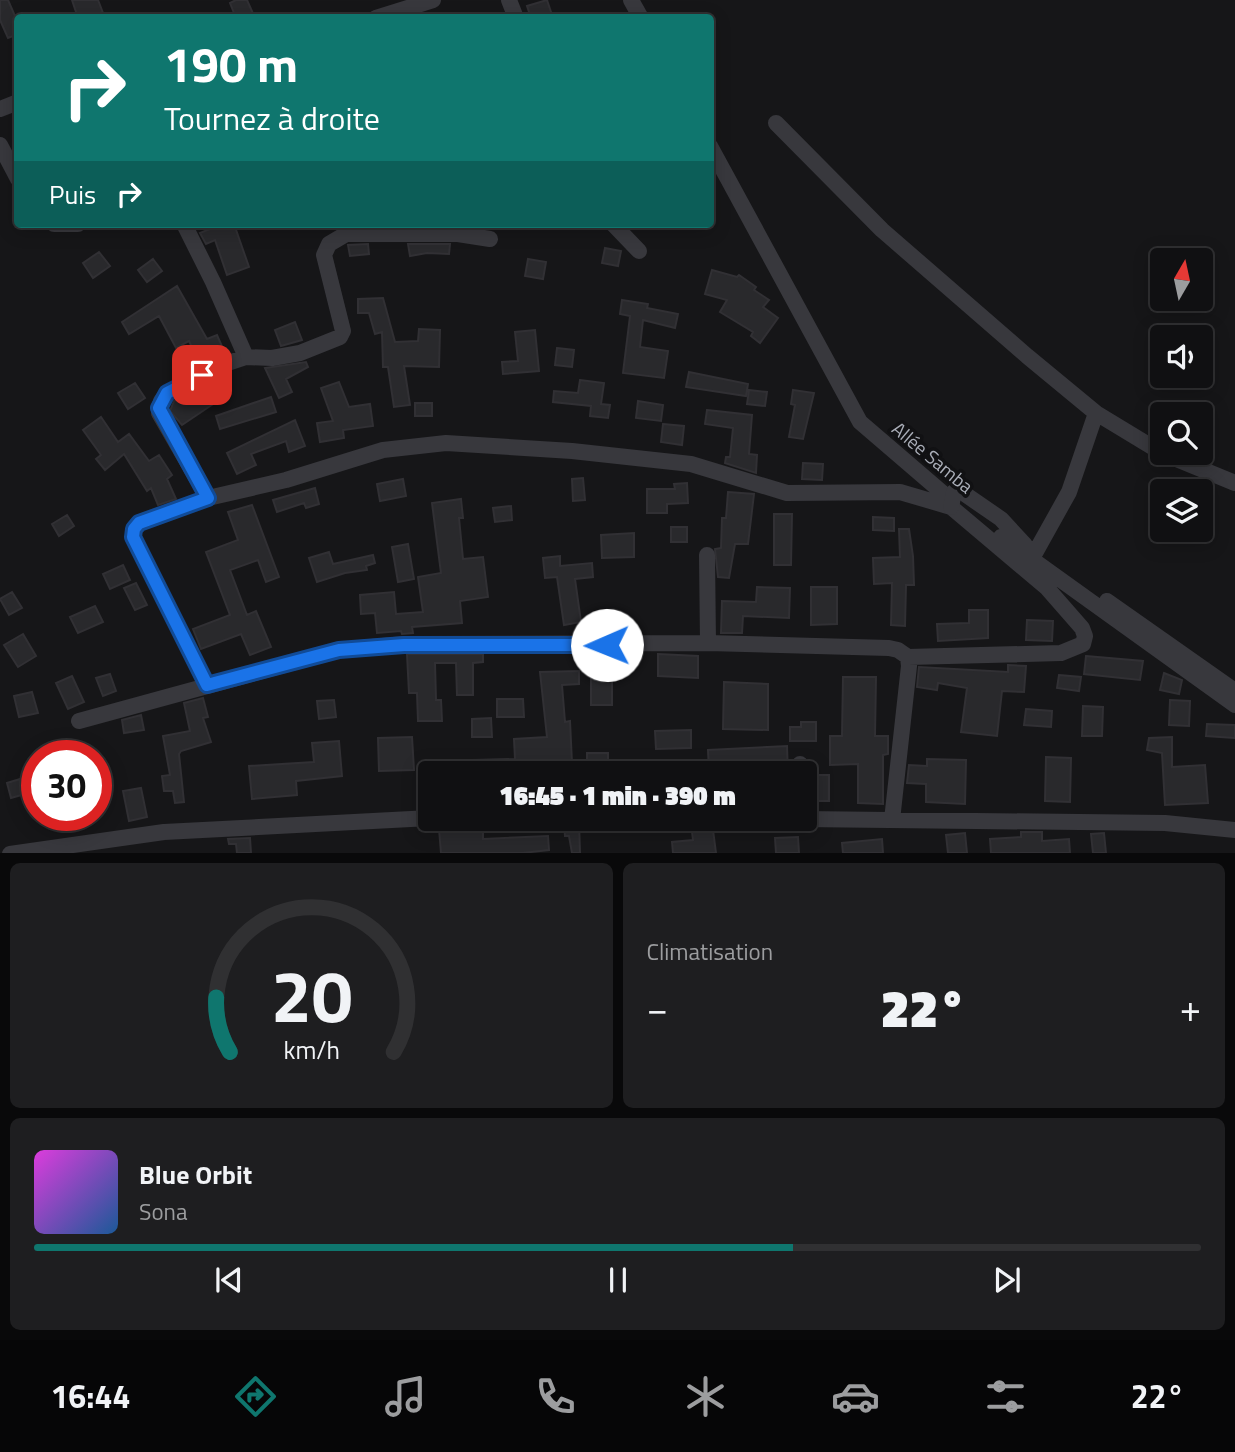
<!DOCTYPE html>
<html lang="fr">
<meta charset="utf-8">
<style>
:root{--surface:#101012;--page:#1e1e20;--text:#f1f3f6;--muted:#9c9d9f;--line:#303032;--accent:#0f766e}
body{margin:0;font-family:"Titillium Web",sans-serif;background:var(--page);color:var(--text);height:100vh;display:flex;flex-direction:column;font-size:26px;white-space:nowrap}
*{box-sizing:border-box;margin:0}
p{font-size:23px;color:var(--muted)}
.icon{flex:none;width:38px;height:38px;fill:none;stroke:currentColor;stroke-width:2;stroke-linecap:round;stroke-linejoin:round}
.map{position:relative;height:853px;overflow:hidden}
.panel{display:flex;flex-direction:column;gap:10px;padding:10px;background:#09090a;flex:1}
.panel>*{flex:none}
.banner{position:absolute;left:14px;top:14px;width:700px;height:214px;border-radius:7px;box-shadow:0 4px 18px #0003,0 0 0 2px var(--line);background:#0f766e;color:#fff;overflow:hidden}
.needle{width:46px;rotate:9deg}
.fabs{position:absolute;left:1150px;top:248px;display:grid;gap:14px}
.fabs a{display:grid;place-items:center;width:63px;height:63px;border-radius:7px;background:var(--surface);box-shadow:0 4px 18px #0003,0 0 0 2px var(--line);font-size:35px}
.speed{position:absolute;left:21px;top:740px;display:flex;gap:14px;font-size:35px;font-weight:700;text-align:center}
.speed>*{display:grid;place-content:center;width:91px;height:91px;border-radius:50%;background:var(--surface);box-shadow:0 4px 18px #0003,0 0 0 2px var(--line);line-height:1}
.speed .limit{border:10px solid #d22;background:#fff;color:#111}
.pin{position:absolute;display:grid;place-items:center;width:60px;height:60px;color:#fff;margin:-30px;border-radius:14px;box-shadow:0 4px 10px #0006}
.me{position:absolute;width:77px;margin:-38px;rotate:269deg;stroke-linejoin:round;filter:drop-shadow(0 0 5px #0008)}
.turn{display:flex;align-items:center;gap:24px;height:147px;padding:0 35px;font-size:32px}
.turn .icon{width:91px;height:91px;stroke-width:2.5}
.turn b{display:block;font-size:49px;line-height:60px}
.then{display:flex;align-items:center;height:66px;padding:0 35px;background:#0003;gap:14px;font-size:26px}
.big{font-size:52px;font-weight:800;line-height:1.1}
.panel .tile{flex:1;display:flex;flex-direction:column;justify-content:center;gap:10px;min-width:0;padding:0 24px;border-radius:10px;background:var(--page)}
.panel .dial{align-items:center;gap:0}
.dial svg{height:182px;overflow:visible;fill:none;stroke:var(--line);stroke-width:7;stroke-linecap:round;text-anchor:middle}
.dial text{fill:var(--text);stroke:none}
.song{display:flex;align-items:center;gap:21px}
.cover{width:84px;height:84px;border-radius:10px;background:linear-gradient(135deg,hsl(300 70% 55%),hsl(210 70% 35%))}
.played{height:7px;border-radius:4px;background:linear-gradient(90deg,var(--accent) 65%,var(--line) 65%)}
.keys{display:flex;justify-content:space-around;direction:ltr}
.heat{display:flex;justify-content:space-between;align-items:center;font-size:38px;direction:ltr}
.panel .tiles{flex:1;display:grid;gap:10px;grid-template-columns:1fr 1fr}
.tile:last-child{grid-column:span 2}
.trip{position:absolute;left:418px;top:761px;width:399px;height:70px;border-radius:7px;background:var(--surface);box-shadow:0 4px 18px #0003,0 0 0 2px var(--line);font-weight:800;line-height:70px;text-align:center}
.tabs{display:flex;height:112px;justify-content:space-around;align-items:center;background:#060607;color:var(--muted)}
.tabs .icon{width:49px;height:49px}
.tabs .active{color:var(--accent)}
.tabs b{font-size:32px;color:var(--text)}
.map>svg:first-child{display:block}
</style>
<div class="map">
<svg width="1235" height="854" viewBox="0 0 1235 854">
<rect width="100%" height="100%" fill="#161618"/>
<path fill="#29292c" stroke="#313034" stroke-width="2" d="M0,0H8L18,23V34L8,38L0,20Z
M72,0H98L103,13L92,18H78Z
M236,0H247L255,18H236L230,3Z
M547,0L553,18H531L527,6Z
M222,224H234L249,267L227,275L215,240L206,244L200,233Z
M368,244L369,254L350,256L348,245Z
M408,244H450L449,254L427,253L410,256Z
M605,248L621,251L618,266L602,263Z
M99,252L110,266L93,278L83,263Z
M153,259L162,271L147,282L138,270Z
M528,259L546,262L543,279L525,276Z
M712,270L737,277L739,275L756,287L754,290L769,300L763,307L778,318L760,343L751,336L753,332L720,312L727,300L705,294Z
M177,286L207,339L217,335L224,351L199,362L189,341L176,348L159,316L129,334L122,322Z
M383,298L395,342L418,341L419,329L440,330L439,367L404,366L410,405L394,407L388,367H383L382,332L375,334L369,313H358V299Z
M622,300L648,304L647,308L678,314L675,328L643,320L640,347L668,351L664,378L623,373L630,316L620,314Z
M295,322L302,340L281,346L275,330Z
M535,330L539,371L503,374L502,362L518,361L515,332Z
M557,348L574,350L572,367L555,365Z
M306,362L308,367L286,379L292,392L279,398L265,368Z
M689,372L748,384L746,396L686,387Z
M217,379L228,394L182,425L170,411L174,401L186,395L190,400Z
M580,380L604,383L601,404L610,405L608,418L590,416L591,406L553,402L554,391L578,393Z
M339,382L349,407L370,404L373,426L343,430L344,438L320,442L317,423L333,421L321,388Z
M135,383L145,398L128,409L118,393Z
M749,390L767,392L765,406L747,404Z
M793,390L814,393L803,439L789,437L795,405L791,404Z
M271,397L276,412L220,429L216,416Z
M638,401L663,405L661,421L636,418Z
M415,403H432V416H415Z
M707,410L752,415L749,454L757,455L756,473L725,463L726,457H730L733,428L705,424Z
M101,417L118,442L129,434L149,461L159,455L172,475L167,479L176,499L158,505L151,488L147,491L124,454L105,470L96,459L101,455L83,430Z
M295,420L305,446L289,452L286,441L251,454L256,465L237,474L227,453Z
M663,424L684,426L682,445L661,442Z
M803,463L823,464L822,480L802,479Z
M583,478L585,500L573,501L572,479Z
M403,479L406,496L380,501L377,484Z
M687,483L688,503L667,504V513H647V489H675L674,484Z
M315,488L319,504L306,508L304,503L277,512L273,500Z
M728,492L754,494L748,544H735L729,578L718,577L715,549L721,548L722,518H726Z
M461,499L463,518H459L463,559L483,557L488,597L460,601L462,623L412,627L413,633L402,634L401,631L377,633L375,613L361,614L360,595L394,592L396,614L423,612L418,577L441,573L432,503Z
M252,505L279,577L266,582L258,560L230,570L247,615L256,611L271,647L250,655L241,634L201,649L193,629L230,615L206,552L238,540L228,512Z
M511,506L512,520L495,522L493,508Z
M774,514H792L791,565H774Z
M67,515L74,526L59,536L52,524Z
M873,517L894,518V531L873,530Z
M671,527H687V542H671Z
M899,529H909L913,556L914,585H906L905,626L891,625L892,583L874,584L873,558L900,557Z
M634,533V557L602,558L601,535Z
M408,544L414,579L398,582L392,547Z
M329,552L333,564L373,555L375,563L366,566L367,570L345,573L317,582L309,558Z
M560,556V566L592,563L593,577L575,579L581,622L564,625L557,577L545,578L543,558Z
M123,565L130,580L110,589L103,574Z
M136,583L147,605L135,610L124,588Z
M757,587L790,588L789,618L743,616L742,633H721L722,601L756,602Z
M811,587H837V624L811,625Z
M12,592L22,608L9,615L0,599Z
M95,606L103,622L78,633L70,617Z
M969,610H988V638L938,641L937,624L969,623Z
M1027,620L1053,621L1052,641L1026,640Z
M23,634L36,656L18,667L4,645Z
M407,654H483V662L473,663V695H457L456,663H435L436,700H441L442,721H418L417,693H409Z
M658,654L698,656V678L658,676Z
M1086,656L1143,661L1140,680L1084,674Z
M1008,665L1026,666L1024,692L1002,691L997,736L961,732L967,688L938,683L937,690L917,687L919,667L1008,672Z
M579,671V684L562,685L565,722L570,721L572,763L538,765V774H473V760L515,759L514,739L547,737L540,672Z
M1164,673L1182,680L1179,694L1160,690Z
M110,674L116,691L103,696L96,678Z
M1059,675L1081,677L1079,691L1057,688Z
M72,676L84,702L68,709L56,683Z
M591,676H612V705H591Z
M843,677H876L875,736H888V754L883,755V804L858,803V764L830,765V736H842Z
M724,682L768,684V730L723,729Z
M32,692L38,713L19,717L14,696Z
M203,698L208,717L203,718L211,742L181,751L179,754L184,802L175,803L173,791H164L162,776L170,775L163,736L190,731L184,703Z
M497,699H523L524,717H497Z
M334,700L336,717L319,719L317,701Z
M1170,700L1190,701L1189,726L1169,725Z
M1083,706L1103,707L1102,736H1082Z
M1026,709L1052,711L1051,727L1024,725Z
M141,715L144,730L124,733L122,720Z
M491,718L492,737H472V719Z
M801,722H816V741H790V727H801Z
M1207,724L1235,725V738L1206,736Z
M691,730V748L656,749L655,731Z
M412,737L414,770L379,771L378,738Z
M1172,737V767L1205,765L1208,803L1165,805L1162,753L1147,750L1149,738Z
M339,741L342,776L296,781L297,795L252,799L249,766L314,762L312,743Z
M787,746L788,774H770V763L736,768L737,774H709L708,750Z
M587,753H608V766H587Z
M1046,757L1071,758L1070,802L1045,801Z
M927,759L966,760L965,804L926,802V784L907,783L909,765L927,766Z
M810,775H829V801H808Z
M20,779L25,794L11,798L7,783Z
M141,788L147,817L129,821L123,791Z
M579,821L580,853H572L569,836H565L564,822Z
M483,827V839L548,836L549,850L522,853H441L439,829Z
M713,830L716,853H673L672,842L693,840L692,832Z
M1021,832H1042V841L1069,839L1070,853H991L990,839L1021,837Z
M965,833L967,853H948L946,835Z
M1104,833L1106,853H1093L1091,834Z
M798,837L799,853H776L775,838Z
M250,838L251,853H237L236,844H229L228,839Z
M882,839L883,853H843L842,843Z"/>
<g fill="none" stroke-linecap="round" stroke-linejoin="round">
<path stroke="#38383d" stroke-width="16" d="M509,0L516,18
M631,0L641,18
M376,18L433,0
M0,109L18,102
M776,123L882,230L1027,356L1096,413L1162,453
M0,145L18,179
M710,146L860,422L952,501
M54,224H78
M184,224L213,282L246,357
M613,224L639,251
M1162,453L1235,483
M954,492L959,490L1001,519L1025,545
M208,498L159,413L161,401L167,393L219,366L246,357L272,358L300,353L340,337L343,331L324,255L329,244L346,234H458L490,239
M1001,537L1235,705
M1035,553L1069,492L1096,413
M707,555L708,643
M1107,601L1235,691
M207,686L133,537L134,529L140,523L208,498L286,480L383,450L446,443L572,451L691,464L787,493L900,492L951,507L1047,588L1082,628L1085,636L1083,644L1061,653L908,657
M79,721L339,650L404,644L708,643L889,648L898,650L908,657L909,666L892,820
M800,774V764
M803,819L1165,823L1235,830
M10,854L164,832L430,818"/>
<path stroke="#38383d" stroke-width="16" d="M951,507L954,492"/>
</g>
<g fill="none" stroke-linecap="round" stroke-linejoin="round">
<g stroke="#114b97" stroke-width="18">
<path id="route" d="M202,375L167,393L159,408L208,498L139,523L134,529L133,537L207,685L339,650L404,645H607"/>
</g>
<use href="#route" stroke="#1a73e8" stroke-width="12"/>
</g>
<g text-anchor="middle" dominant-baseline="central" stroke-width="7" stroke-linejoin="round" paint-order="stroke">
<g font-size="19" fill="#a9adb7" stroke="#111113">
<text transform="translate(933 457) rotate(40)">Allée Samba</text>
</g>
</g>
</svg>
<div class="fabs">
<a><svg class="needle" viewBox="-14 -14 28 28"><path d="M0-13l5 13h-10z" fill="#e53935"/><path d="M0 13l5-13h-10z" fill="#9c9d9f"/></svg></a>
<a><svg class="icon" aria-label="sound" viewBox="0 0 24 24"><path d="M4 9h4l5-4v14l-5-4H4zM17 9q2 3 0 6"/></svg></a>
<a><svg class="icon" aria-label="search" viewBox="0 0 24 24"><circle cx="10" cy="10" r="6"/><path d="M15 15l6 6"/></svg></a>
<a><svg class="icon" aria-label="layers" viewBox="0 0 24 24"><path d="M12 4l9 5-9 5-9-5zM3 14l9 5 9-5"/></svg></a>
</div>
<div class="speed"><div class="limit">30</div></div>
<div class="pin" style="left:202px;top:375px;background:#d93025"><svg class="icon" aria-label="arrive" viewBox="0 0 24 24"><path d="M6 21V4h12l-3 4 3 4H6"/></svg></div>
<svg class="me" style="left:607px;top:645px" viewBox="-20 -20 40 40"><circle r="19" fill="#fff"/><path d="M0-13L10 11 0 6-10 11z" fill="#1a73e8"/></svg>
<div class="trip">16:45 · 1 min · 390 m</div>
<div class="banner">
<div class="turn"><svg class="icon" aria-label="right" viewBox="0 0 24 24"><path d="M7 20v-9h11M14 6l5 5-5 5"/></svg><div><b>190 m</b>Tournez à droite</div></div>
<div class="then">Puis<svg class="icon" aria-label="right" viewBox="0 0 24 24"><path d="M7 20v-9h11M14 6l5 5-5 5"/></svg></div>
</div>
</div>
<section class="panel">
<div class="tiles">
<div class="tile dial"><svg viewBox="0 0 100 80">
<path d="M14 69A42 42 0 1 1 86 69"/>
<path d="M14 69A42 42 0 0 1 8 45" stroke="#0f766e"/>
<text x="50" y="56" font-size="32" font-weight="700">20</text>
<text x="50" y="72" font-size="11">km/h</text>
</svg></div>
<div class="tile"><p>Climatisation</p>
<div class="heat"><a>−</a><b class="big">22°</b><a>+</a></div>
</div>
<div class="tile">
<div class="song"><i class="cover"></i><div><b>Blue Orbit</b><p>Sona</p></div></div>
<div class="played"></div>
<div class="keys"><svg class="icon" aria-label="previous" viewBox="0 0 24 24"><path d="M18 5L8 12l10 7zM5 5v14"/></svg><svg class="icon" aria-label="pause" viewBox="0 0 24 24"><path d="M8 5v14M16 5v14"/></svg><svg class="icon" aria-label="next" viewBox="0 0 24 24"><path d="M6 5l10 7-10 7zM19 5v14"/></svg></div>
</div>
</div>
</section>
<nav class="tabs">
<b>16:44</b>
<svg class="icon active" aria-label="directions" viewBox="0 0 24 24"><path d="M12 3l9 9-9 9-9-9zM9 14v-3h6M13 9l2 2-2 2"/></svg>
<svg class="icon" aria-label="music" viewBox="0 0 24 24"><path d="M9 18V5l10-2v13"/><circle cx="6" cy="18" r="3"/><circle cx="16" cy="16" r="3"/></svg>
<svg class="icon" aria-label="phone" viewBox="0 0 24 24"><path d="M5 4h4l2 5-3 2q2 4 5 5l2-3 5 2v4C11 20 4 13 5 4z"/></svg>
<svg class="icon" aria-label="climate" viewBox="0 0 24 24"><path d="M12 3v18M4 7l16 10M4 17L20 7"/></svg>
<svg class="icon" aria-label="car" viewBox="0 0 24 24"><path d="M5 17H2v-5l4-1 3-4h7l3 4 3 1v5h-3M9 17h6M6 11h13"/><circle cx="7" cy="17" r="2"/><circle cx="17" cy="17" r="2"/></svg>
<svg class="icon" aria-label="filters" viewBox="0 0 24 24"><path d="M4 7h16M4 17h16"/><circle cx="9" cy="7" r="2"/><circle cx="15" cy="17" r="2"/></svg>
<b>22°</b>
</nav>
